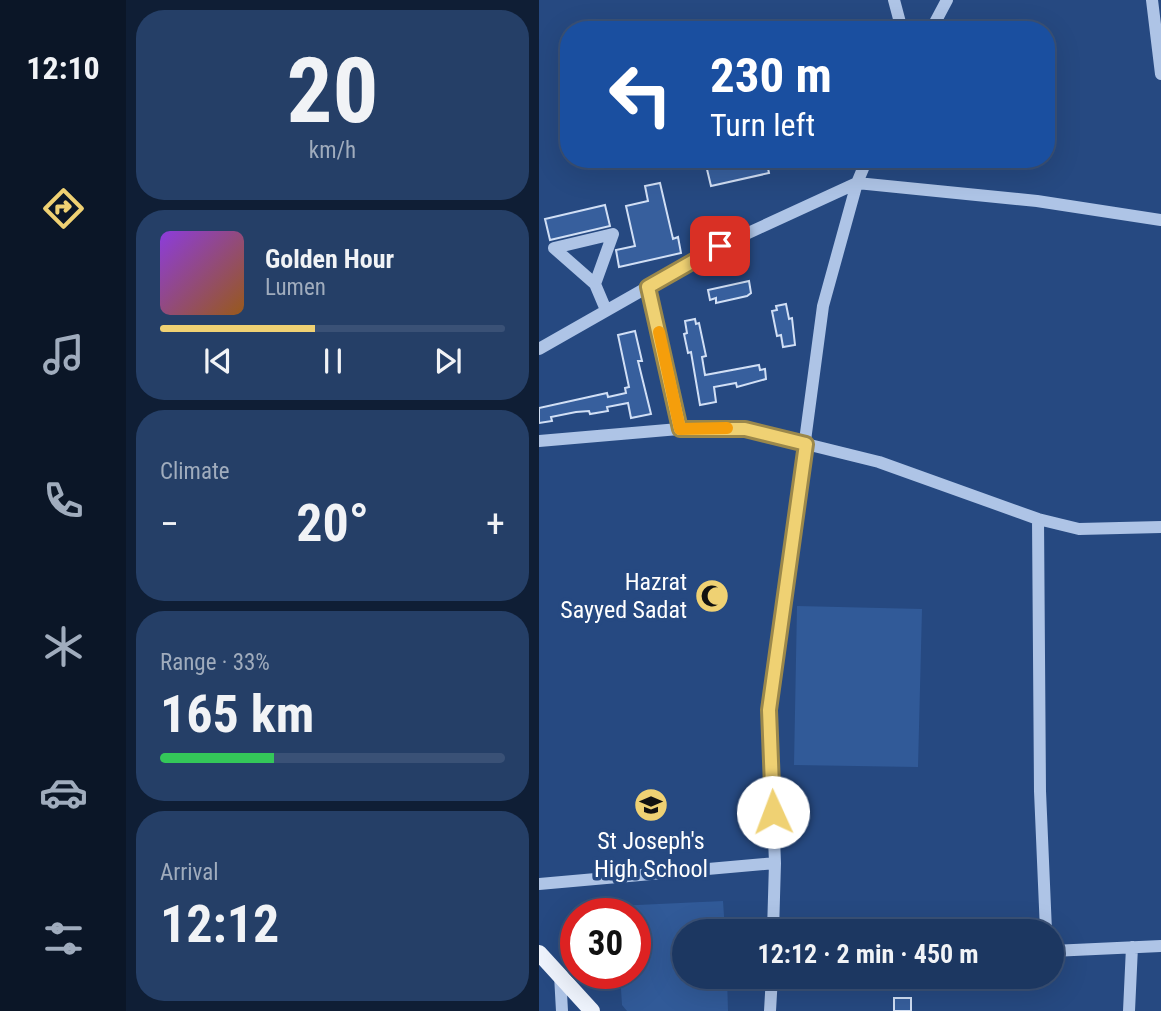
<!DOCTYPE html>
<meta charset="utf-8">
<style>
:root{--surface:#1c3761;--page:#253f67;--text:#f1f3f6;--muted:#a0acbd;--line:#3a5176;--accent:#efd173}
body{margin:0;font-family:"Roboto Condensed",sans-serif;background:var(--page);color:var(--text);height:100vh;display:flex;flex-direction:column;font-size:26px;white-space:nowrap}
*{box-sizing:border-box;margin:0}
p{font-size:23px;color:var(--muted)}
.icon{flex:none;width:38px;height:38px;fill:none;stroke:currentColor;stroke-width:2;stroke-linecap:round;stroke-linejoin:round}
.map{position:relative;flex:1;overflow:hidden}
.sheet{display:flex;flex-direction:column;gap:10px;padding:10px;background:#0f1e35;width:413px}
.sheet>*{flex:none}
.banner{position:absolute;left:21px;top:21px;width:495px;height:147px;border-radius:28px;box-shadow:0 7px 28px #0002,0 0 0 2px var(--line);background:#1a4fa0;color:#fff;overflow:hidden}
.speed{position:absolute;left:21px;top:898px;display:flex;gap:14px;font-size:35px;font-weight:700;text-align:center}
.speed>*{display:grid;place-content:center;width:91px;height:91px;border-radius:50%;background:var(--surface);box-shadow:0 7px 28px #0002,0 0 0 2px var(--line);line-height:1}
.speed .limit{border:10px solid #d22;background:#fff;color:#111}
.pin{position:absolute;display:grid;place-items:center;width:60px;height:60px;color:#fff;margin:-30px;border-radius:14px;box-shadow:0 4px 10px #0006}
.me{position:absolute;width:77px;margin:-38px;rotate:358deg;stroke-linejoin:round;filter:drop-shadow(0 0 5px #0008)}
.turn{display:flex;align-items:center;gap:24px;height:147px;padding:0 35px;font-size:32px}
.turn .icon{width:91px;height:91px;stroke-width:2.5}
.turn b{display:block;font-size:49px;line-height:60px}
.big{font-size:52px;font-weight:700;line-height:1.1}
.sheet .widget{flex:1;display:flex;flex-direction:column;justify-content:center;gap:10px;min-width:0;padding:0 24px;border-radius:28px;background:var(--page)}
.sheet .dial{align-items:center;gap:0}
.dial b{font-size:91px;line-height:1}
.song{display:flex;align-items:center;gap:21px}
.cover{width:84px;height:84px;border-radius:10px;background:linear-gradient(135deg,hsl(270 70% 55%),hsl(30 70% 35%))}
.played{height:7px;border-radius:4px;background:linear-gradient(90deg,var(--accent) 45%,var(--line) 45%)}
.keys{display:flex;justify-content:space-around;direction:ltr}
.heat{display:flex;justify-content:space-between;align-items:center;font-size:38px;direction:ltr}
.charge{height:10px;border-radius:5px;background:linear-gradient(90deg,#34c759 33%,var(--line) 0)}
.trip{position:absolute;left:133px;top:919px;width:392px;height:70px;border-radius:35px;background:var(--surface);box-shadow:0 7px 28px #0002,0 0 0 2px var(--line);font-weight:700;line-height:70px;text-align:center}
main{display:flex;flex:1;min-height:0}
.tabs{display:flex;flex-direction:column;width:126px;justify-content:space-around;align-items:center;background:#0b1627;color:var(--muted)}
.tabs .icon{width:49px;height:49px}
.tabs .current{color:var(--accent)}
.tabs b{font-size:32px;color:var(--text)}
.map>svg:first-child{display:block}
</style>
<main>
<nav class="tabs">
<b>12:10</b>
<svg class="icon current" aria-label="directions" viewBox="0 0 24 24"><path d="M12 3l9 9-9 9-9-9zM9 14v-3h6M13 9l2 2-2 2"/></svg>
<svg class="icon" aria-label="music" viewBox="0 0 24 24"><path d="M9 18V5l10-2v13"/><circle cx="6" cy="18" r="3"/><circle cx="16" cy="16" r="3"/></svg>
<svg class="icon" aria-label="phone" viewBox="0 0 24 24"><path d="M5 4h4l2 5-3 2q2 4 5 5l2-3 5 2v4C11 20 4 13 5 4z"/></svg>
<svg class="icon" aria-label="climate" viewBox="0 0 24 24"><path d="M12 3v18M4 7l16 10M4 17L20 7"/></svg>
<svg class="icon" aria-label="car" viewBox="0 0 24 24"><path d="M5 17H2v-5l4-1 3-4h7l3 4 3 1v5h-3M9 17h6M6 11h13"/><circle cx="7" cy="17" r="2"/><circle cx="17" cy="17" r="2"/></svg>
<svg class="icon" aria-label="filters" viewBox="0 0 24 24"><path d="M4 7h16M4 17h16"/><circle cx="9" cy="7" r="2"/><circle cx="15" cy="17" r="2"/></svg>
</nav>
<section class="sheet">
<div class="widget dial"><b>20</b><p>km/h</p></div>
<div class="widget">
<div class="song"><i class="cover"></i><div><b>Golden Hour</b><p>Lumen</p></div></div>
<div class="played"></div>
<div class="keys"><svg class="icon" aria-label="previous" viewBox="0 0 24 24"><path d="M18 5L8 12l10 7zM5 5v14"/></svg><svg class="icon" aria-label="pause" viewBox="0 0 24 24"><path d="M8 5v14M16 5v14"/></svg><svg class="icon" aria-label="next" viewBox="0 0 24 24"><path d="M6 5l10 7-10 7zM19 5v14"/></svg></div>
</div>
<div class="widget"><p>Climate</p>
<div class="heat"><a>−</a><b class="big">20°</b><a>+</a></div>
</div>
<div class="widget"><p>Range · 33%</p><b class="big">165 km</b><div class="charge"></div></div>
<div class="widget"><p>Arrival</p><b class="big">12:12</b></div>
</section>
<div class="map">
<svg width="622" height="1011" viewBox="0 0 622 1011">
<rect width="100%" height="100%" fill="#264981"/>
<path fill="#315a98" d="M258,606L383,609L379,767L255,765Z
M184,901L186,931H145V976L188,977L189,1011H88L83,1005L81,973H96V914L78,913L77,906Z"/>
<path fill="#375f9d" stroke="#d1dff5" stroke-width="2" d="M173,159H227L230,173L172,186L166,161Z
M121,183L134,239L139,237L142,253L80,267L77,250L96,246L87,206L109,201L106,186Z
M66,205L71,226L11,240L6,219Z
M210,281L212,293L208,296L177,303V298L171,300L169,290Z
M247,304L250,319L253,318L256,345L244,347L242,335L238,336L233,311L238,310L237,306Z
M156,319L157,324L160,323L167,356L163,357L166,375L220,365L221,370L226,369L227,379L198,387L197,383L175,387L177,402L161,405L152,352L149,353L145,334L148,333L146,321Z
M96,331L103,361H99L112,414L92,418L89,403L68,407L69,411L51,414L50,411L37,412L12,417L13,421L0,423V408L68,393L69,397L87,393L86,388L90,387L79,335Z
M355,998H372V1011H355Z"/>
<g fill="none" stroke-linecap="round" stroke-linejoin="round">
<path stroke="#aec4e6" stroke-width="12" d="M355,0L363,30
M613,0L622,74
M392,30L408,0
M56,284L15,248L74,234L56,284L67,310
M109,287L141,428
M0,349L181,246L318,183L498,201L622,220
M0,441L163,427L206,429L340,462L499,519L540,529L622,527
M499,519L501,791L507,931
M0,884L236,863
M234,931L236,863L230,710L284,306L318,183L328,159
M513,951L622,946
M21,975L23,1011
M231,1011L233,976
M590,1011L593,947"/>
<path stroke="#eff4fd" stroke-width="16" d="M0,953L53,1011"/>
</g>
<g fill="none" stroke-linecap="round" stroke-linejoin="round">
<g stroke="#9b884b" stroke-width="18">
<path id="route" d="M181,246L109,287L141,429H206L267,444L230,710L234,812"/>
</g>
<use href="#route" stroke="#efd173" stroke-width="12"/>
<path stroke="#f59e0b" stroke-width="12" d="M120,332L141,429L188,428"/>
</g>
<defs>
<g id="mosque-disc" transform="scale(1.75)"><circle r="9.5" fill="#efd173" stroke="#264981"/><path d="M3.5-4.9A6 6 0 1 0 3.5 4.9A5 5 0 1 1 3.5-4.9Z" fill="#111"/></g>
<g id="school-disc" transform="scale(1.75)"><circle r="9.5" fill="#efd173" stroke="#264981"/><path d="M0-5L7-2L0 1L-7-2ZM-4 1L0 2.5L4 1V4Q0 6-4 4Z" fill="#111"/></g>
</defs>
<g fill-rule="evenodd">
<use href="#mosque-disc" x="173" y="596"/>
<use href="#school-disc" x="112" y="805"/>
</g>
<g text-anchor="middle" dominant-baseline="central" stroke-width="7" stroke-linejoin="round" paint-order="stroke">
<g font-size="24" fill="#fff" stroke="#264981" text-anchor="end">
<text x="148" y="582">Hazrat<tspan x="148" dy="28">Sayyed Sadat</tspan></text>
<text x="112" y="841" text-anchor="middle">St Joseph's<tspan x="112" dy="28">High School</tspan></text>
</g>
</g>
</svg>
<div class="speed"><div class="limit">30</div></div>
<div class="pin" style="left:181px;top:246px;background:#d93025"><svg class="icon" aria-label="arrive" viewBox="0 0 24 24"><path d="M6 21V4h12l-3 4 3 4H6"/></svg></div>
<svg class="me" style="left:234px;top:812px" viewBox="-20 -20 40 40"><circle r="19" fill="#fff"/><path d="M0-13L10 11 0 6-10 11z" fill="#efd173"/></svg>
<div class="trip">12:12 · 2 min · 450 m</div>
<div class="banner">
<div class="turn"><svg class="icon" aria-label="left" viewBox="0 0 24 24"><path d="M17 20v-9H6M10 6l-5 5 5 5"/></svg><div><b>230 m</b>Turn left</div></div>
</div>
</div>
</main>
